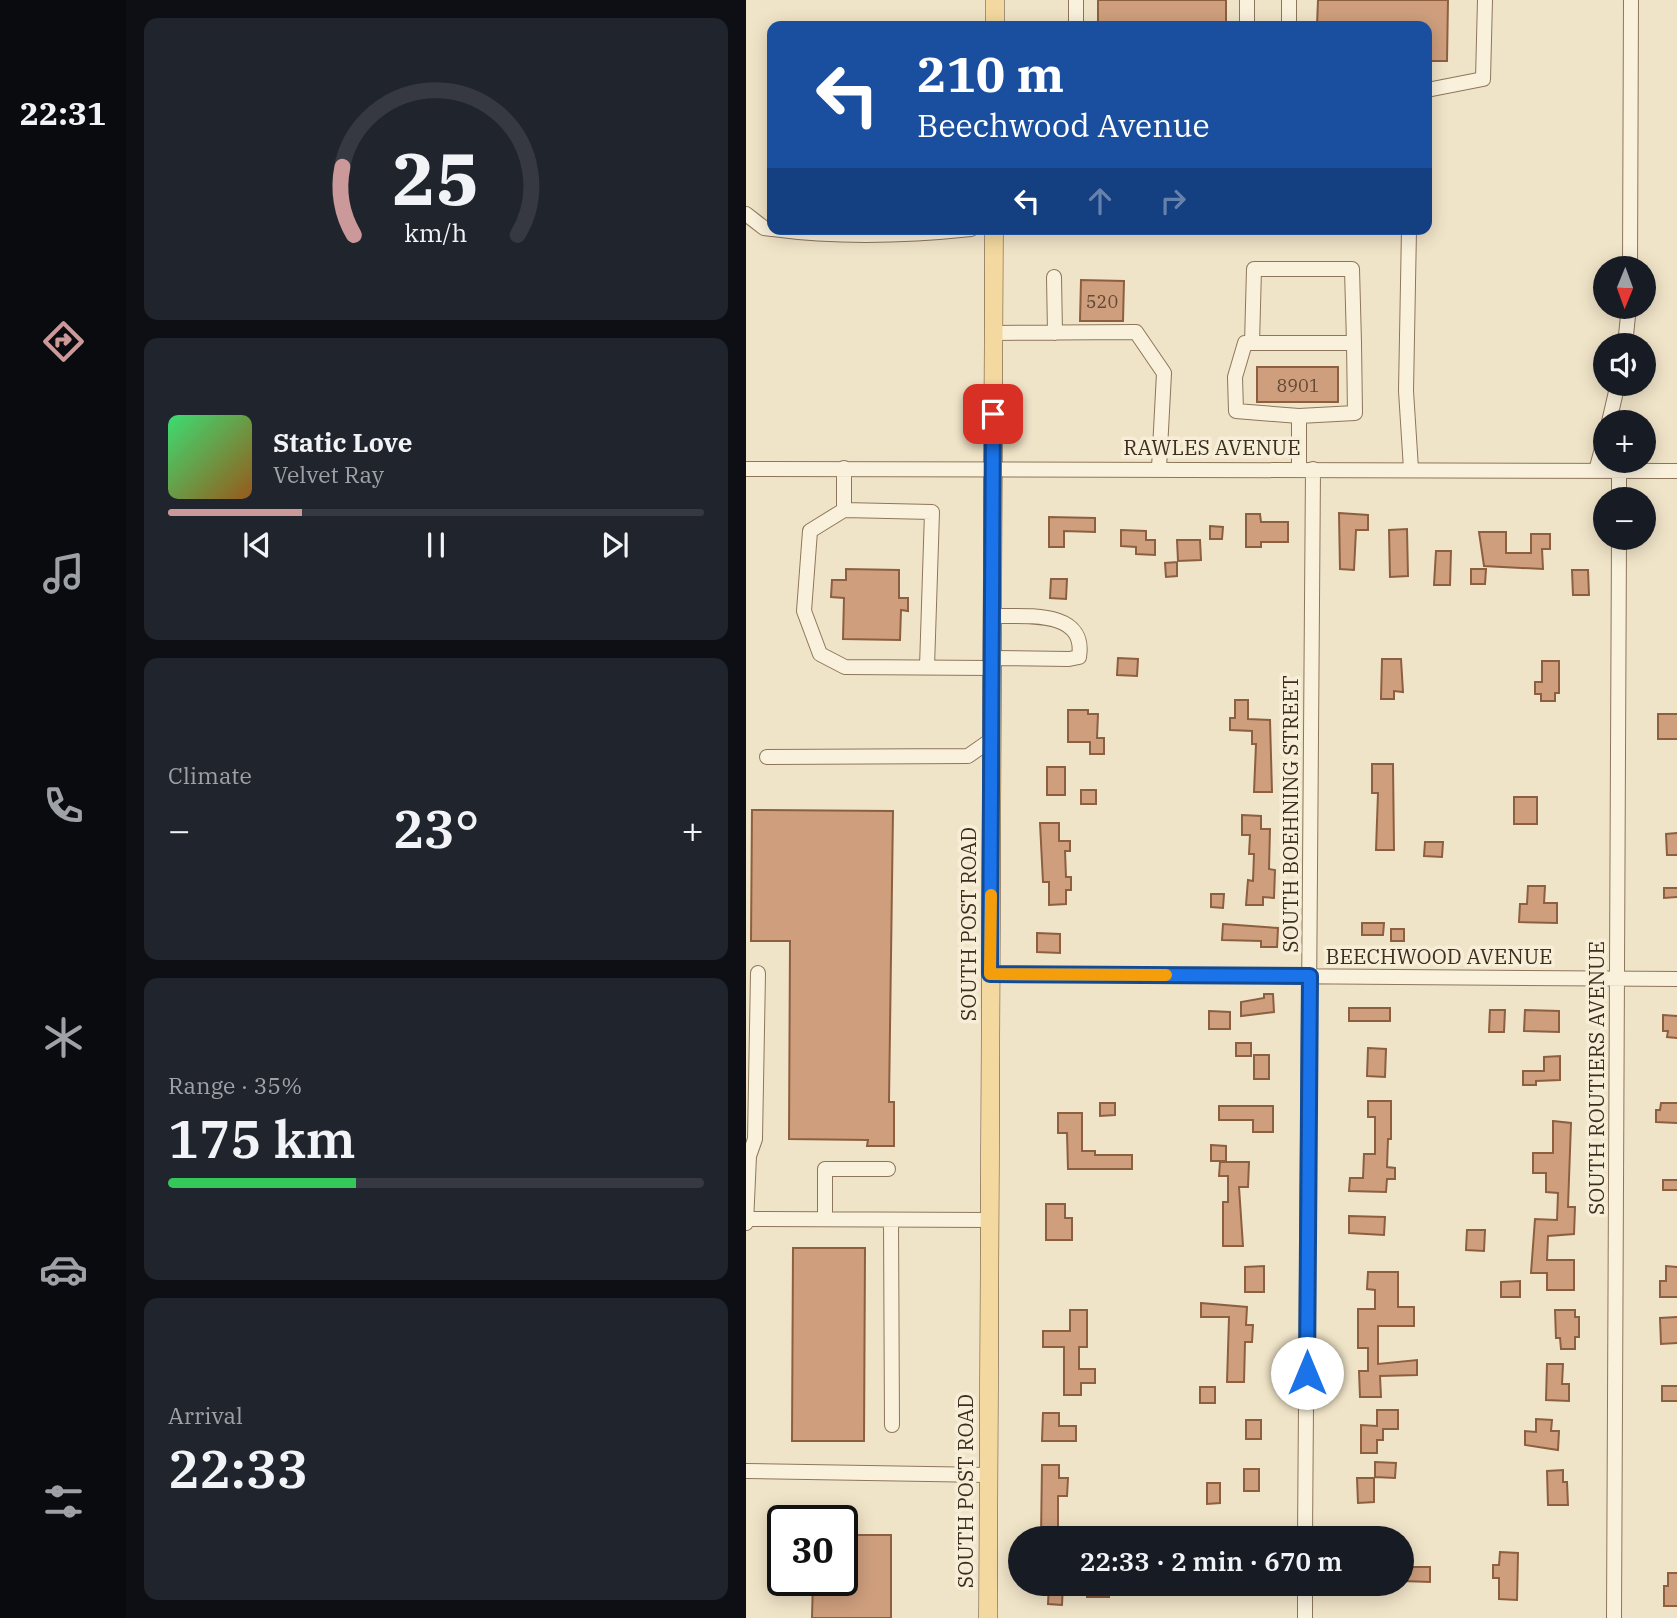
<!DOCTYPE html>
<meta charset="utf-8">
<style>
:root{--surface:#171b24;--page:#20242c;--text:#f1f3f6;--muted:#9ea1a6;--line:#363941;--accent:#cc999b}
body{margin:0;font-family:"IBM Plex Serif",serif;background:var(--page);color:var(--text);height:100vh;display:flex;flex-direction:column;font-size:26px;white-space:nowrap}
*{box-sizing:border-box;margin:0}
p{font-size:23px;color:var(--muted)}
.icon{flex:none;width:38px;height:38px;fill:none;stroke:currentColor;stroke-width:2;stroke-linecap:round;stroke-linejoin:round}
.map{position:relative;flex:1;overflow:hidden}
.panel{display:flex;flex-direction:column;gap:18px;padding:18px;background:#0d0f14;width:620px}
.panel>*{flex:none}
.banner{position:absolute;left:21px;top:21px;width:665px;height:214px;border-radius:14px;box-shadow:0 4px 18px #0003;background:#1a4fa0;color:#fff;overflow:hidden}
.needle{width:46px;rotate:181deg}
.tools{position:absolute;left:847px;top:256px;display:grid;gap:14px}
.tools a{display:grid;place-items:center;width:63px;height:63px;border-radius:50%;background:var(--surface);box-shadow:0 4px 18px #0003;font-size:35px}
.speed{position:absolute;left:21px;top:1505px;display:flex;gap:14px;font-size:35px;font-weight:700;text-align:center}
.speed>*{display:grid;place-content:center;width:91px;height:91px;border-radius:50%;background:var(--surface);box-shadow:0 4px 18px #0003;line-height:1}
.speed .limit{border:4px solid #111;border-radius:10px;background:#fff;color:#111}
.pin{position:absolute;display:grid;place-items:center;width:60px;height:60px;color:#fff;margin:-30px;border-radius:14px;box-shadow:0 4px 10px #0006}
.me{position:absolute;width:77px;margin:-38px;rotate:0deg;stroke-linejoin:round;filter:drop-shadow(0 0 5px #0008)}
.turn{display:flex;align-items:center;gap:24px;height:147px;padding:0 35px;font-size:32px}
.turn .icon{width:91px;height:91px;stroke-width:2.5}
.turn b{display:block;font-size:49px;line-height:60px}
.lanes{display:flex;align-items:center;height:66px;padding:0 35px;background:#0003;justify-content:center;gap:35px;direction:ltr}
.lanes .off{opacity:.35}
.big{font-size:52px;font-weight:600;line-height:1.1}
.panel .tile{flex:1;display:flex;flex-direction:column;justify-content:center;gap:10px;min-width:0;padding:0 24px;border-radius:14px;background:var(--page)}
.panel .dial{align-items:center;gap:0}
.dial svg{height:182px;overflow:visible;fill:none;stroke:var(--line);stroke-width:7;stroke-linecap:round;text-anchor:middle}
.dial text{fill:var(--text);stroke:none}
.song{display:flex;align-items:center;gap:21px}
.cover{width:84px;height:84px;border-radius:10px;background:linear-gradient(135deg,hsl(140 70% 55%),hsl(30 70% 35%))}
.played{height:7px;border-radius:4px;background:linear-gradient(90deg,var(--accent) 25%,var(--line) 25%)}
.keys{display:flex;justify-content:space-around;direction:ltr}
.heat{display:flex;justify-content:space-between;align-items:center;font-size:38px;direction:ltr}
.charge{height:10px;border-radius:5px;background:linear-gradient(90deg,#34c759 35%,var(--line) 0)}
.trip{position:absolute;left:262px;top:1526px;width:406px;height:70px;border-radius:35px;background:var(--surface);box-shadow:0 4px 18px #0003;font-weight:600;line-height:70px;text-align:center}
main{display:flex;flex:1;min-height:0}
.tab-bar{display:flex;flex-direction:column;width:126px;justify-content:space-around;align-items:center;background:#090b0e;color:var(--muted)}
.tab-bar .icon{width:49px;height:49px}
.tab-bar .on{color:var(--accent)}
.tab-bar b{font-size:32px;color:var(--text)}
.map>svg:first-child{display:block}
</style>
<main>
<nav class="tab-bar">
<b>22:31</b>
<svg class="icon on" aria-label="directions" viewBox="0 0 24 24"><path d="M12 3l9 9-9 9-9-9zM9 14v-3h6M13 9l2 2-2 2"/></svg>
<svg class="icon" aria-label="music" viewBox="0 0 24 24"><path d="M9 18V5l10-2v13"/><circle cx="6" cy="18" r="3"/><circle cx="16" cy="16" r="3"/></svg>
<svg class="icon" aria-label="phone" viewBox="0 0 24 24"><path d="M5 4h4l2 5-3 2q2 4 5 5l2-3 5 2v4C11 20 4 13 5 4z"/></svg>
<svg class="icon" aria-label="climate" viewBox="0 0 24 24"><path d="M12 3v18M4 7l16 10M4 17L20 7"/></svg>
<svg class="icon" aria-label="car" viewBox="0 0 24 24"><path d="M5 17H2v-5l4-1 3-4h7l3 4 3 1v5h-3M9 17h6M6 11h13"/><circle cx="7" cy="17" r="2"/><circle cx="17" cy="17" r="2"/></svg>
<svg class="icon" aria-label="filters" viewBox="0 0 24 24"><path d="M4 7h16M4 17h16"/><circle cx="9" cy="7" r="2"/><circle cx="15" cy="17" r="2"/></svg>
</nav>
<section class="panel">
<div class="tile dial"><svg viewBox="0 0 100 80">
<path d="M14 69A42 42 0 1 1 86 69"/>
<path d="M14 69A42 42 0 0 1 9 39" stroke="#cc999b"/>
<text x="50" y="56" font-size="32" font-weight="700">25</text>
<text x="50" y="72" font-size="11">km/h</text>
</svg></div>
<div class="tile">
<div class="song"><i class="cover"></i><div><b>Static Love</b><p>Velvet Ray</p></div></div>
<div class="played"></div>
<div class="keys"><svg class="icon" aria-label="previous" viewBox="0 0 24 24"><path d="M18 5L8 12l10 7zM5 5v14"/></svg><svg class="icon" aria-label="pause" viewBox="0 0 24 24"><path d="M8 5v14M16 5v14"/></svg><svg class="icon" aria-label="next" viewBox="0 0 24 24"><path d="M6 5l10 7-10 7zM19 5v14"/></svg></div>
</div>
<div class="tile"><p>Climate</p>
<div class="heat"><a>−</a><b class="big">23°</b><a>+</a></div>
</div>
<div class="tile"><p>Range · 35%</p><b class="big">175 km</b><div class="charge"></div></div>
<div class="tile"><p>Arrival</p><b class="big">22:33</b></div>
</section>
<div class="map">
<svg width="932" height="1618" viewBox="0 0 932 1618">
<rect width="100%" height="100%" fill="#f0e4c8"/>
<path fill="#cf9f7d" stroke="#8d5f41" stroke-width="2" d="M352,0H480V26H352Z
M572,0H702L701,61H681V26H571Z
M335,280L378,281L377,321H334Z
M511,367H592V402H511Z
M593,513L622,515V530H610L608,570L594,569Z
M500,514H514L515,522H542V542H515V547H500Z
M303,517L349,518V532L318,531V547H303Z
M464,526L477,527L476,539H464Z
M661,529L662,576L644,577L643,530Z
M375,530L400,531V540H409V555L390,554V547L375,546Z
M733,532H760V553H785V534H804V549H796L797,569L738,566Z
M431,540H454L455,560L432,561Z
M690,551H705L704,585H688Z
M431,562V576L420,577L419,563Z
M100,569L153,570V598H162V611L155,610L154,640L97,639L98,598L85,597L86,580H100Z
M725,569H740L739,584H725Z
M826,570H842L843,595H827Z
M305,579H321L320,599L304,598Z
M372,658L392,659L391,676L371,675Z
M636,659H655L657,692L648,691V699H635Z
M796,661H813V693H809V701H795V694H789V682H796Z
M489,700H502V719L524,720L526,792H508L510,744H506V731L484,730V718H489Z
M322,710H342V714H352L351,738H358V754H344V742H322Z
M912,714H932V739H912Z
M626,764H647L648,850H630L632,793H626Z
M301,767H319V795H301Z
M335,790H350V804H335Z
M768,797H791V824H768Z
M6,810L147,811L143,1102H148V1146H121L122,1140L43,1139L44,941H5Z
M496,815L515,816V829H524L523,869L529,870L528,898L517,897V905H500L502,880L507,881L508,854H503L504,835H496Z
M294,823H313V841H324V851H319L320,877H325V890H320V904L303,905V882H297Z
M932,833V855H921L920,834Z
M679,842H697L696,857L678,856Z
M782,886H799L798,903H811V923L773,922L774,904H781Z
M918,888H932V897L918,898Z
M465,894H478L477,908L465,907Z
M616,923H638L637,935H616Z
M477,924L532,928L531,947H515V941L476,940Z
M645,929H658V941H645Z
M291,933L314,934V953L291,952Z
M518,994H527L528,1012L495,1016V1002L518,998Z
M603,1008H644V1021H603Z
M744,1010H759L758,1032H743Z
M779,1010L813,1011V1032L778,1031Z
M463,1011L484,1012V1029H463Z
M917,1015L932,1016V1038L921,1037L922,1031H917Z
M490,1043H505V1056H490Z
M622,1048L640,1049L639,1077L621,1076Z
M508,1055H523V1079H508Z
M814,1056V1080L790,1081V1085H777V1071H798V1057Z
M622,1101H645V1139H642L641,1167L649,1168V1179H641L640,1192L603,1191L604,1178H617L618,1154H629V1117H622Z
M354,1103H369V1115L354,1116Z
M915,1103H932V1123L910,1122V1110H914Z
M473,1106H527V1132H507V1120H473Z
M312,1113H336V1151H349V1155H386V1169H322L321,1133H312Z
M807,1121L825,1123L822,1207H829L828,1234L802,1236L801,1260H828V1290H801V1273H785L789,1219L811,1220L812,1193L800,1192V1173H787V1153H807Z
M465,1145L480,1146V1161H465Z
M474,1162H503L502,1187H493L497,1246H477V1202H482V1176H473Z
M917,1180H932V1190H917Z
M300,1204H319V1218H326V1240H300Z
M603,1216L639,1217L638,1235L603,1233Z
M721,1230H739L738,1251L720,1250Z
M47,1248H119L118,1441H46Z
M518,1266V1292H499V1267Z
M920,1266L932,1267V1297H914V1281H920Z
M622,1272H652V1307H668V1326H632V1364L671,1360V1375L634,1376L635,1397H614L613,1371H622V1348H612V1309H629V1290L621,1289Z
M774,1281V1297H755V1282Z
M455,1303L501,1307L500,1325H507L506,1342H499L498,1382H481L483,1317H455Z
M324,1310H341V1347H333V1369H349V1383H335V1395H318V1347H297V1331H324Z
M809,1310H829V1317H833V1337H829V1349H815L814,1338H810Z
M932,1317V1343L915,1344L914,1318Z
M801,1364H817L816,1384H823V1401L800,1400Z
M916,1386H932V1401H916Z
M454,1387H469V1403H454Z
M631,1410H652V1429H637V1440H631V1453H615V1425L631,1426Z
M297,1413H313V1426H330V1441H296Z
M790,1419L806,1420L805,1431H813L812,1450L779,1445V1431L790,1432Z
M500,1420H515V1439H500Z
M629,1462L650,1463L649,1478L629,1477Z
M296,1465H313V1478H322L321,1496H312V1538H295Z
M498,1469H513V1491H498Z
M817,1470V1482H821L822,1505H802L801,1471Z
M611,1478H628V1502L612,1503Z
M461,1483H474V1503L461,1504Z
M96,1535H145V1618H66L67,1580H96Z
M754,1552L772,1553L771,1600L753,1599V1578H747V1565H753Z
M656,1567H684V1582L656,1581Z
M922,1573H932V1606H918V1586H922Z
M303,1584H317L316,1605L302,1604Z
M341,1584H363V1597H341Z
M486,1584H499V1594H486Z"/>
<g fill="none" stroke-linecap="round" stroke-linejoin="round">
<g stroke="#8d765c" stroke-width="16">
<path id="minor" d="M543,0V26
M330,26V0
M501,26V0
M681,90L737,79L739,0
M0,214L18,228L26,229
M27,229C93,238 159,236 225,229
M663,229L660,391L665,469
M884,268L885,0
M308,277L309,333
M247,333L390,332L418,373L413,468
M506,343L508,269H606L608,343
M879,345L883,306
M863,422L872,383
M98,468V510L186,512L181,667
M0,469L932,471
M553,469V416L609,413L608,343H499L489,377L490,411L553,416
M850,471L859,437
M873,499V471
M98,510L64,531L58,611L74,654L99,667L246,668
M246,658L323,659L333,657C341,608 276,617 246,616
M21,757L222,756L245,740
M244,974L932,979
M0,1219L243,1220
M79,1219V1169H142
M145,1220L146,1425
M0,1223L3,1156L9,1139L12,973
M0,1471L242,1475
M559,1538L567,469
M559,1618V1584
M868,1618L873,537"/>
</g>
<g stroke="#5b4430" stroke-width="19">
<path id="major" d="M249,26V0
M242,1618L248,229"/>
</g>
<use href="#minor" stroke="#faf1dc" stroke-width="14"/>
<use href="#major" stroke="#f3d9a0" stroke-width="18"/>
</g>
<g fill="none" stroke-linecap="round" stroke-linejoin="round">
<g stroke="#114b97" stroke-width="18">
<path id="route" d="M247,414L244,974L564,976L561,1373"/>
</g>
<use href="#route" stroke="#1a73e8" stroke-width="12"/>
<path stroke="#f59e0b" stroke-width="12" d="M245,895L244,974L420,975"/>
</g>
<g text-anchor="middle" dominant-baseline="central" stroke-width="7" stroke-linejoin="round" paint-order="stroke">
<g font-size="18" fill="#624a37">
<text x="356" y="301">520</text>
<text x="552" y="385">8901</text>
</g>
<g font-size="21" fill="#3d2e20" stroke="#f7eed8">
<text x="466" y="447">RAWLES AVENUE</text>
<text transform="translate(544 814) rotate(-90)">SOUTH BOEHNING STREET</text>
<text transform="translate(222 924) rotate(-90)">SOUTH POST ROAD</text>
<text x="693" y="956">BEECHWOOD AVENUE</text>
<text transform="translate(850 1078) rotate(-90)">SOUTH ROUTIERS AVENUE</text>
<text transform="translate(219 1491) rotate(-90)">SOUTH POST ROAD</text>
</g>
</g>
</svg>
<div class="tools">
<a><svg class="needle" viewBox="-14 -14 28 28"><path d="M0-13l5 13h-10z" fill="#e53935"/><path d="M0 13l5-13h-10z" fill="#9ea1a6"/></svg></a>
<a><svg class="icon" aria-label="sound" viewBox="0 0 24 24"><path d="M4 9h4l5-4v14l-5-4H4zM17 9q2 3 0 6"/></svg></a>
<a>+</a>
<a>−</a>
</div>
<div class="speed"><div class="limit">30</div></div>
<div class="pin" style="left:247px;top:414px;background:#d93025"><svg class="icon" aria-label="arrive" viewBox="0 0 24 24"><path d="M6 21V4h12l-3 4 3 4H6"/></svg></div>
<svg class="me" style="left:561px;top:1373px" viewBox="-20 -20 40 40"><circle r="19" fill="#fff"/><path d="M0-13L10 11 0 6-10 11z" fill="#1a73e8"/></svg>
<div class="trip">22:33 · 2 min · 670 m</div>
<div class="banner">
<div class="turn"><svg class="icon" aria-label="left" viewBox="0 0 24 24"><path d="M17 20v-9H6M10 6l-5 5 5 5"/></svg><div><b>210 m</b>Beechwood Avenue</div></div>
<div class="lanes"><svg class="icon" aria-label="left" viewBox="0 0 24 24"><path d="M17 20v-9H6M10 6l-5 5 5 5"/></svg><svg class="icon off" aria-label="ahead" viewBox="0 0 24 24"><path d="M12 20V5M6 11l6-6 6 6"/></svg><svg class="icon off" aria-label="right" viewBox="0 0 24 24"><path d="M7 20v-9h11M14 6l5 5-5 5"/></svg></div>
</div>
</div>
</main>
